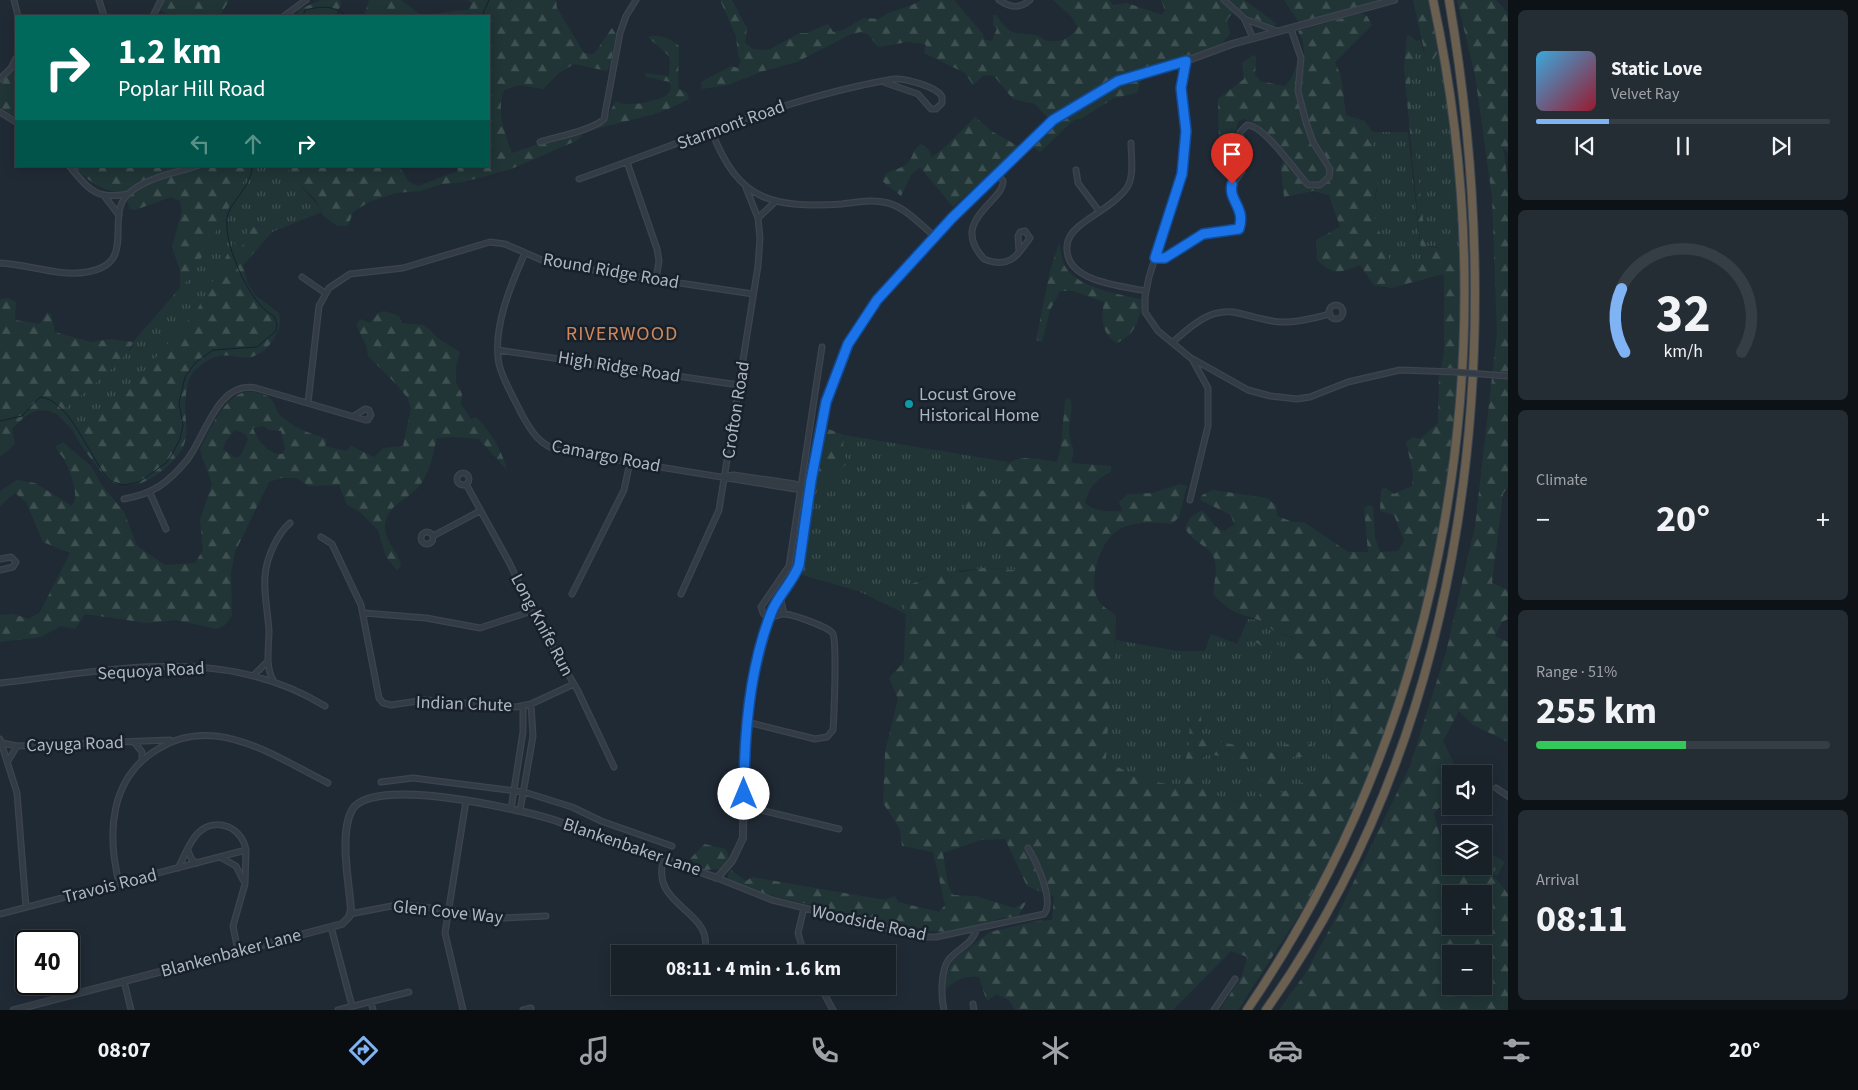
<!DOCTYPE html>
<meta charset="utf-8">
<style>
:root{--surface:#182028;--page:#252d34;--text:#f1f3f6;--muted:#9fa3a8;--line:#363e45;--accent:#80b3f4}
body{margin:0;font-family:"Source Sans 3",sans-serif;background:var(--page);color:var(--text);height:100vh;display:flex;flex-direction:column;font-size:19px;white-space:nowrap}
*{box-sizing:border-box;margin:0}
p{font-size:16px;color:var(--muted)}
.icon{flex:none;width:28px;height:28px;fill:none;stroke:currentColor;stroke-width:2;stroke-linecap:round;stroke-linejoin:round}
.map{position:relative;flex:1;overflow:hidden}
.sheet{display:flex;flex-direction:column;gap:10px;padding:10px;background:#0d1216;width:350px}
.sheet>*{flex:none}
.top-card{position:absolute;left:15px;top:15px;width:475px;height:152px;border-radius:0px;box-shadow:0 2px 12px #0003,0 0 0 1px var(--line);background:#00695c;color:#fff;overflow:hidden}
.buttons{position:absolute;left:1442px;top:765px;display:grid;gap:10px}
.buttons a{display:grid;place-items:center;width:50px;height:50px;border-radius:0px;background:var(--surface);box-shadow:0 2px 12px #0003,0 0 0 1px var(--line);font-size:25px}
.speed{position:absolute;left:15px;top:930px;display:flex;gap:10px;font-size:25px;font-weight:700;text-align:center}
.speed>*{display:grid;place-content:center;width:65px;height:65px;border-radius:50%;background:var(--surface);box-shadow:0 2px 12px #0003,0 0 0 1px var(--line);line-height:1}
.speed .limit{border:2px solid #111;border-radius:8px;background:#fff;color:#111}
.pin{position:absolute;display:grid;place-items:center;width:42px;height:42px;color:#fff;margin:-51px -21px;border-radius:50% 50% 50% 0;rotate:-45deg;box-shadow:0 0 5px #0007}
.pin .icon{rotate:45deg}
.me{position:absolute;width:55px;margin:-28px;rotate:0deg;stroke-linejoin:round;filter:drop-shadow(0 0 4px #0008)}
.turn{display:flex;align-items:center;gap:18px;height:105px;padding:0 20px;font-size:22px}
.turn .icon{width:65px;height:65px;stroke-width:2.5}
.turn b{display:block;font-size:35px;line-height:42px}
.lanes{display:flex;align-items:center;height:48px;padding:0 20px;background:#0003;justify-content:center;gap:25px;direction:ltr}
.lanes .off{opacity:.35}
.big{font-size:38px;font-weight:700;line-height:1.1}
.sheet .tile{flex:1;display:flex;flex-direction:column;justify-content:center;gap:8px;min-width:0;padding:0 18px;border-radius:8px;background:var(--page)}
.sheet .dial{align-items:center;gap:0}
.dial svg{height:130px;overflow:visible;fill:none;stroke:var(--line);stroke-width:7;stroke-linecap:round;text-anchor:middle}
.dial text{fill:var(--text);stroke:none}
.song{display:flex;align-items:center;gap:15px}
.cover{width:60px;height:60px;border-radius:8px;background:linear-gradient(135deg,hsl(200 70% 55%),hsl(350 70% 35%))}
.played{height:5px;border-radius:2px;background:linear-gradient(90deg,var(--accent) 25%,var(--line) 25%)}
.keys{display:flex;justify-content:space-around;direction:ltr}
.heat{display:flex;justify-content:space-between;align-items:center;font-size:28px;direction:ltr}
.charge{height:8px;border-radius:4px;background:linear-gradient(90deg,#34c759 51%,var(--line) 0)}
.trip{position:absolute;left:611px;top:945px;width:285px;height:50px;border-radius:0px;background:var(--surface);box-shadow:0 2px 12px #0003,0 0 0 1px var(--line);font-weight:700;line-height:50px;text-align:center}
.dock{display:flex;height:80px;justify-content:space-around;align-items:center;background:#0a0d10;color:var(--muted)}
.dock .icon{width:35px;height:35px}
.dock .current{color:var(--accent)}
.dock b{font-size:22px;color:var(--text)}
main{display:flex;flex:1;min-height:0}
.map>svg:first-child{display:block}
</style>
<main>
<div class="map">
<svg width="1508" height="1010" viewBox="0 0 1508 1010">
<defs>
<pattern id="grass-tufts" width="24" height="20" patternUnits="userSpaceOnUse" patternTransform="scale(1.25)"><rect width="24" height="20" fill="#213536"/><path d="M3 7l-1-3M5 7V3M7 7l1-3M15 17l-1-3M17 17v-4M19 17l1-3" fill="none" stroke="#3f5051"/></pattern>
<pattern id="forest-firs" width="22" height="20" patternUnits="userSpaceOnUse" patternTransform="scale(1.25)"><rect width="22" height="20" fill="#213536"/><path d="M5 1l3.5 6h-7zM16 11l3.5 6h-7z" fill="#3f5051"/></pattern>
</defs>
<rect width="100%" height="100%" fill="#202a35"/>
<path fill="url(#grass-tufts)" d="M1420,40L1426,59L1439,48L1453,119L1462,257L1434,246H1426L1410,99L1411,63L1415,58L1416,41Z
M1373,132H1408L1422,263L1408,264L1390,261L1372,211L1377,191L1371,148Z
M248,166H277V168L292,171C298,188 313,196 322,212L272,232L260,226L249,228L241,253L239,255L234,243L198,310L140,376L73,431L58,415L132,348L133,342L193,273L221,222L225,221L228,209L249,171Z
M844,435L1008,462L1002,470L1007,482L1002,490L981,492L966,500L965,523L1010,558L1017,570C996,566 920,569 908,588C902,597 907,604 906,614L858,591L799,574L813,494H816L822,476L847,464L843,449Z
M1248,619C1253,620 1260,619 1264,622C1267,623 1269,628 1272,630C1281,636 1295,636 1304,643C1339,667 1333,735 1327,771L1278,794L1281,763L1275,753L1202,738L1201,716L1189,724V744L1180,785C1151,783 1129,776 1106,759L1108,709L1116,640L1177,651H1205L1211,634L1237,644Z
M1208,754L1266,764L1259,798C1242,806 1217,797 1201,789L1197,773L1199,760Z
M1484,850L1505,862L1497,876L1481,866H1484Z"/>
<path fill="url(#forest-firs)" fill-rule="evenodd" d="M164,0H229L220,16H171L160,10Z
M321,0H340L341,5L335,16H296L300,9Z
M369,0H401L421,15C437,15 451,10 468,10L472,3L468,0H556L557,8L584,53L594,54L612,28L616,34L610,66L607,71L574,64L559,73L543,89L520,85L504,90C496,109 505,135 512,153L604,122L616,101C624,108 655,102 665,96C669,94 670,91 671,87L670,82L646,77L645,73L669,76L670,57L648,37C657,33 672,39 679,46L678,85L679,89L687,93L689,99C654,119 619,120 581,134L582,136L576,141L511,169L464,182L442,184L420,191L396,193L369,202L353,212L348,226H337L324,216L315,199L296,181L292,171L277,168V166H399L409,182L418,186L458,171L457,166H489V16H362L365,13Z
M720,0H732L747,28L745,43L753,49L768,50L800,33H807L828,24L833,32L843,30L864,18L879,19L888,13L912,5L921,0H954L983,34L985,40L992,41L997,28L993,26V15H996C1000,20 1004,27 1009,30C1021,38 1035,30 1046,41C1060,42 1070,40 1078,27L1070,15L1053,0H1109L1113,5L1127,3L1162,15L1165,10L1161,0H1222L1234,11L1227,20L1230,34L1222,44L1108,83L1049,119L1035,104L1013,99L994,76L984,75L973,85L965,73L924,53L926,45L924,44L908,42L878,47L869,35L861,32L851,34L797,62L760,72L728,85L702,89L701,82L731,66L738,68L741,60L738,55L736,36Z
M1228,0H1244L1277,24L1273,26L1248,16Z
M1284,0H1380L1300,24Z
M1413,0H1428C1433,18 1447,48 1431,62L1426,59Z
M1457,0H1496L1508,13V153L1503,147L1508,181V487L1503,494L1492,583L1508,590V619L1502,622L1495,636L1508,642V742L1473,725L1459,711L1443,741L1459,774H1451V796L1434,813L1442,843L1451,849V866C1482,866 1490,868 1508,894V1010H1279L1305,974L1338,914L1410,766L1446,652L1475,526L1497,334L1492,197L1475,75ZM1451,894H1484V926H1451ZM1451,954H1484V986H1451Z
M1361,13L1367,16L1372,25L1335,62L1341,76L1346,115L1364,121L1373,132L1371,148L1380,171L1372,211L1390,261L1408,264L1422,262L1404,68L1407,35L1411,36L1416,41L1415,58L1411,63L1410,99L1426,246L1450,250L1462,257L1463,369L1441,368L1444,353V274L1391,288L1374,285L1360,265C1339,273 1334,276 1317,260L1316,240L1340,227L1329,195L1313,191L1284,197L1281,167L1286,154L1256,123L1243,119L1238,122L1231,149L1223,153L1219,146L1218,99L1244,79L1242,63L1253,55L1256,57L1255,74L1260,81L1285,86C1296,75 1293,67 1304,54L1303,41L1298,31Z
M15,66L16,67V117L0,107V83Z
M1156,73L1141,80L1137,93L1114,98L1082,118L1074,120L1040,152L1031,145C1067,108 1106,86 1156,73Z
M975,117L993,132L1020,147L953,207L920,167L911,175L901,196L882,181L886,173C894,170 904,168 909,161C915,154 911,151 921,144L928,149L932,157L946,146Z
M74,166H248L249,171L228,209L225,221L221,222L193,273L180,289V270L172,247L182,211L180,201L171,197L135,210L129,209L128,202L118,192C99,190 87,180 74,166Z
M260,226L272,232L243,265L247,282L255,295L279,313C284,330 268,353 251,357C240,359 227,353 216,357C207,359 198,367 192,374C189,378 187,384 187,388C179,427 202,438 162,471C142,486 133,487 109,482L82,447L73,431L140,376L197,310L234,242L239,255L249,228Z
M1059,243C1061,249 1061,256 1063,262C1072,288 1121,294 1143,300C1139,320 1136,334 1117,343C1101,334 1101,318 1104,302L1073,291H1060L1050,310L1042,342L1036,340L1050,271Z
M9,298L16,302L15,320L40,324L47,312L51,314L55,332L91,342L111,339L133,342C129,359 74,401 58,415C37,404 27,414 12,429L15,444L0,457V301L1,299Z
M384,311L399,316L402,323L424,325L439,339L460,352L456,367V383L462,394L461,404L471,419L476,417C489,429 503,452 507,470L479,439L454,437L437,438C433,454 430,472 420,485C409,500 388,503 385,524C383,540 399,552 401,566L397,570L386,557L378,530L361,513L347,505L339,485L309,486L296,478H281L269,482L235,552L231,573L232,616L225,625L216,629L176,620L147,623L85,614L75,629L61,626L41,637L0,642V615L13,614L29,619L40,612L70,553L43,542L26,502L15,493L5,501L0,507V491L17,480L35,483L72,506C81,496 69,470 64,459C61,454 57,452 56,446L63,442L91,466L101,484L124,512L137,546L165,565L195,563L203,550L200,520L212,484L200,450C209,430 230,382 258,393C263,394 269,396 272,400C275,404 276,410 279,414C292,428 310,433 327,439L325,446L346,451L351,446L374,457L383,448L403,446L411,409L407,397L395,383L368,356L366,345L356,325L360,319L370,323L378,313ZM264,426L269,430L281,431L285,449L282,454C267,454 258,441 253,428ZM235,430L245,434L248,439L241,455L235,458L223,449L226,441Z
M1439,374L1464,375L1451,497L1426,613L1372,768L1314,892L1238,1010H1220L1242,976L1247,957L1231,951L1173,1010H1015L1009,1000L996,994L989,1000L986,999L979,977C964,975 955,980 945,990L947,973L953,960L990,932L1036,921L1052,920L1054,897L1027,886L1005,839L981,840L943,853L948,885L953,895L976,896L1014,908L1027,901L1017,918C994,916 998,921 979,927C957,934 930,932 908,928L757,892L728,879V874L731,870L746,881L752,877L885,900L895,896L898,902L939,912L945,905L933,852L902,846L900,829L883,803L885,752L898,699L889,678L904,662L906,607L904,596L909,585L942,571L963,572L983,568L1016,570L1010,558L965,523L966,500L970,491L1002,490L1007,482L1002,470C1016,452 1036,459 1057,462L1061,447L1065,400L1070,398C1074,410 1069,419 1069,431C1069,446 1077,445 1071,463L1111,466V472C1096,479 1089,487 1085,503C1095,512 1109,512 1122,511L1119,502L1128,494L1152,493L1181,484L1187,486L1179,517L1172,524C1157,522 1131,521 1118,530C1099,542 1086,584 1100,603C1104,608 1111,611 1116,615C1116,663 1108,711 1106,759C1129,776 1151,783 1180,785L1189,744L1190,710L1196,711L1201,716L1202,738L1274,753L1281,763L1278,794L1326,771C1334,732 1340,672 1305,644C1297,637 1283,635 1274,631C1269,628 1267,623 1262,621C1236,612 1233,615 1213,594C1214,584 1218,567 1214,558C1208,544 1190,542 1185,527L1191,517L1200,511L1204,512L1215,526L1224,531L1234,525L1231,515L1200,500L1202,495L1213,490L1267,498L1276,505L1277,516L1293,522H1304L1348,552H1368L1364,509L1368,505L1373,507L1375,538L1380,552L1398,551L1404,541L1394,515L1380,511L1381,490L1384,487L1394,494L1412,486L1413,473L1406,442L1413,437L1420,439L1438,423ZM1208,754L1266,764L1259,798C1242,806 1217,797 1202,789L1197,773L1199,760Z
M823,427L844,435L843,449L847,464L839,470L822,476L816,494H813Z
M1253,640C1268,641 1300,649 1309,661L1304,666C1285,662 1269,652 1253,640Z
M1302,741L1310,744L1312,750L1307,757H1290L1282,753L1284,745Z
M704,844L726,849L730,859L721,869L704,870L690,859Z"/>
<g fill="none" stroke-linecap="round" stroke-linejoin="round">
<path stroke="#142231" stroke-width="1" d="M303,16L305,10C322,6 333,5 347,16
M482,16L489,0
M0,421L22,416L40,397C70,399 91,461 110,481L124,485L139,482L166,463L171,456L180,439L183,425L179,403L185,377L195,363L213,350L257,347L276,331L277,324L274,316C250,306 220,238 228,214C234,198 252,185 252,166"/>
<g stroke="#3c454f" stroke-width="7">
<path id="minor" d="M14,0L18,16
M99,0L104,16
M999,0C1010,8 1020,9 1030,0
M1224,0L1244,18L1253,38
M153,16L161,0
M284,16L306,0
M1245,19L1277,31
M1186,61L1181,88L1186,131L1182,174L1149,277L1145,297V312L1158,331L1192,359L1208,388V426L1190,500
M0,79L11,68L16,58
M0,112L16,122
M712,132C739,202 773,208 842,204C856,202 873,199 888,203C906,208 920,224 934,236
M540,142C556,137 593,130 604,119L620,33L626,16L636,0
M1131,143C1131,158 1135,177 1126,189C1115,204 1092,215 1078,227C1071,233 1066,241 1067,250C1068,282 1122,286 1146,291
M627,162L657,249L659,261L656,279
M69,166C90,190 95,200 128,194
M1076,170L1078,183L1099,211
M997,173L1003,181C1004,202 948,220 984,259C1009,269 1016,257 1030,238L1025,231L1020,232L1018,236L1019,251
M579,179C682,143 787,97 894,79C905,78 938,87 942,97V103L936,109H931L918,94L886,83
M746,188L758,218
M105,197L119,215
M525,253C511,284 492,329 499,364C503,381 514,398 521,413C531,431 539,446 561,451L795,489H810
M1155,258H1165L1203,234L1239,229C1245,210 1232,204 1231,187L1242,171L1240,132L1247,125C1263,124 1296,172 1308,185H1320L1329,177L1330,169L1313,142L1306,122L1298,91L1301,58L1291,29
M0,263C28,264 59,277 87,272C138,264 105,219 127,195C144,178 175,173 197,166
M302,277L325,293
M1329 312a7 7 0 1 1 14 0a7 7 0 1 1-14 0Z
M1173,342C1192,325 1211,307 1238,313C1252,316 1265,321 1280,322C1296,323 1313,318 1330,314
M498,350L739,385
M1193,359L1248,390L1270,396L1297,399L1310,397L1348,382L1400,370L1455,372
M1494,375L1508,376
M308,403L319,306L329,288L350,274L403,268L490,242L505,244L544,261L559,265L753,294
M457 479a6 6 0 1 1 12 0a6 6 0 1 1-12 0Z
M727,476L734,475L795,484L802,488
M466,484L509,562L534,615L578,691L614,767
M150,493L166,529
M124,499C153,494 168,483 187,460C205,438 217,380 256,388L365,420H368L371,415L369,410L365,409L354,416
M421 538a6 6 0 1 1 12 0a6 6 0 1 1-12 0Z
M433,536L480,511
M321,537L332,544L361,605L379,698L383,703L391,705L425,700L516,707L531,704L574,684
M0,559L11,557L16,562L13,567L0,570
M572,594L624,490L630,462
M681,594L719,510L758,266L760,238L758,218L775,202
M780,596L784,614
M364,613L426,618L480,628L532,611
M255,674L267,662
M273,680C265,665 269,648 269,631C267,598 258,577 274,545C278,537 283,529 290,523
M0,683C111,671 223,643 325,706
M747,722L815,739L827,737L833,730C834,716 837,644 833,634C830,627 791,614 784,614C780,614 773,617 769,619L763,613L761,607L789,566L822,347
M0,739L17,793L26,907
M134,742L142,752V760
M2,743L17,746L170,740
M8,761L17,746
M381,782L413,778L524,792L572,807L601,821L672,846
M1496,788L1508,796
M744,806L839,829
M511,809L523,732V706
M520,811L533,736L531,704
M188,851L192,860L197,863
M220,857L236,866L243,880
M664,858C648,908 717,909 704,954
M178,868C184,857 189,842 198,833C216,816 242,827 246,850
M717,878L772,900L922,937H936L1044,914C1055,901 1036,861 1028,848
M119,883C107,834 109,778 158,749C175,738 196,734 216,736C256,741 292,765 328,783
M804,908L798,933L804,954
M0,914L246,850L245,884L233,926L238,951
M350,914L402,904L502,918L546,916
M331,927L352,1006
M124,981L131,1010
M820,986L833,1010
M628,991L637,986
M371,1002L373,1010
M973,1004L974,1010
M338,1010L409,992
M463,1010L445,933L466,801
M523,1010L531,1008
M944,1010C941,997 940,967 951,957C962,946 971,945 977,929
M1214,1010L1235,979"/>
</g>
<g stroke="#3c454f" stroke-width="8">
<path id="tertiary" d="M14,1010L342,924L349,917L351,909C349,883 339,833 352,810C372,775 519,809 554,820L717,878L732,861L743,838L744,741L752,687L767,628L772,610L793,577L799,565L821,422L833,380L848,344L877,300L934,236L1046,126L1081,102L1118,81L1175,65L1232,44L1394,0"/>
</g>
<g stroke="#3d4650" stroke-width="10">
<path id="motorway" d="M1247,1010C1449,713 1508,351 1433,0
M1266,1010C1473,717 1508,346 1449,0"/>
</g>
<use href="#minor" stroke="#333c45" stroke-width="4.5"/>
<use href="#tertiary" stroke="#333c45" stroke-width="5.5"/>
<use href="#motorway" stroke="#6b5f50" stroke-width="8"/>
<g stroke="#3c454f" stroke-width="7" stroke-linecap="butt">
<path id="minor-bridge" d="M1455,372L1494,375"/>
</g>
<use href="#minor-bridge" stroke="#333c45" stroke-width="4.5"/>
</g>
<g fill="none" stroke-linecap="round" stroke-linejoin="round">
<g stroke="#114b97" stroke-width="12">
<path id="route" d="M744,794C744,736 750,665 772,611C779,594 793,582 799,565L811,481L826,402L848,344L877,300L952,218L1053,120L1118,81L1186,61L1181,88L1186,131L1182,174L1155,258H1165L1203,234L1239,229C1246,207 1228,201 1232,184"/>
</g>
<use href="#route" stroke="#1a73e8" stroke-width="9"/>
</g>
<circle fill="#0f9aa8" stroke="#18212a" stroke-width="2" cx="909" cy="404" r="5"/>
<g text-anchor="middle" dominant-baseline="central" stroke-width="5" stroke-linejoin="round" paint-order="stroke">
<g font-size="18" fill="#adb6c3" stroke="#18212a">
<text transform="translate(731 125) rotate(-20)">Starmont Road</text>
<text transform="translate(611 271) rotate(10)">Round Ridge Road</text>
<text transform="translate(619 367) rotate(9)">High Ridge Road</text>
<text transform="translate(736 410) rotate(-81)">Crofton Road</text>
<text transform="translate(606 456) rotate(11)">Camargo Road</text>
<text transform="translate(542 625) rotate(62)">Long Knife Run</text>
<text transform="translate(151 671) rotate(-3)">Sequoya Road</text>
<text transform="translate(464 704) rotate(2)">Indian Chute</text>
<text transform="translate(75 744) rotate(-2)">Cayuga Road</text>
<text transform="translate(632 847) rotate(19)">Blankenbaker Lane</text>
<text transform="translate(110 886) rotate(-14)">Travois Road</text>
<text transform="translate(448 912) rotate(6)">Glen Cove Way</text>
<text transform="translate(869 923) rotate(12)">Woodside Road</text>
<text transform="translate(231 953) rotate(-15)">Blankenbaker Lane</text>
</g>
<g font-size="18" fill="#adb6c3" stroke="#18212a" text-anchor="start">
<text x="919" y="394">Locust Grove<tspan x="919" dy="21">Historical Home</tspan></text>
</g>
<g font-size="20" letter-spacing="1" fill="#cf875b" stroke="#18212a">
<text x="622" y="334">RIVERWOOD</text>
</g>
</g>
</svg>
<div class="buttons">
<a><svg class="icon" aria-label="sound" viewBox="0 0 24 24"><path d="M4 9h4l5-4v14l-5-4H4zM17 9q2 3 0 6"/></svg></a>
<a><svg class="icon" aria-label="layers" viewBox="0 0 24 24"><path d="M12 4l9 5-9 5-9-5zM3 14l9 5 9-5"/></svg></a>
<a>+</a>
<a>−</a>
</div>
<div class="speed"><div class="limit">40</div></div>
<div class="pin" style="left:1232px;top:184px;background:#d93025"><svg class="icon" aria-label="arrive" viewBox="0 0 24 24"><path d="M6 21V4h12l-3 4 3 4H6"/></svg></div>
<svg class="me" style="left:744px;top:794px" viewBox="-20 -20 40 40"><circle r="19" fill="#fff"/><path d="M0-13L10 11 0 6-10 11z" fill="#1a73e8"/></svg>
<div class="trip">08:11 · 4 min · 1.6 km</div>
<div class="top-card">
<div class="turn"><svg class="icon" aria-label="right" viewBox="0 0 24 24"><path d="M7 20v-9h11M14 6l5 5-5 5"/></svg><div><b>1.2 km</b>Poplar Hill Road</div></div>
<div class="lanes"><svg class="icon off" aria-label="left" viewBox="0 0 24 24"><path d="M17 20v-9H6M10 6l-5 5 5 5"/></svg><svg class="icon off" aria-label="ahead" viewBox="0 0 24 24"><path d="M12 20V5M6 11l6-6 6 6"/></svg><svg class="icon" aria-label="right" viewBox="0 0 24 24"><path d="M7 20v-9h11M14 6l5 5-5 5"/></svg></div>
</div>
</div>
<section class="sheet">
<div class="tile">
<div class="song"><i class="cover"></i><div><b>Static Love</b><p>Velvet Ray</p></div></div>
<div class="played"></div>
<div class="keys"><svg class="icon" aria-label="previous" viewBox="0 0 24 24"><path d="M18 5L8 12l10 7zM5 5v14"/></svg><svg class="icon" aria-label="pause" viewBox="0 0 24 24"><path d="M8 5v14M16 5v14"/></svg><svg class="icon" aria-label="next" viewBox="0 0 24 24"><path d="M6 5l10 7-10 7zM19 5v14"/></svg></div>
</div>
<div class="tile dial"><svg viewBox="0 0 100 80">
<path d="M14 69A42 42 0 1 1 86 69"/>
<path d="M14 69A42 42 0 0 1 12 30" stroke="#80b3f4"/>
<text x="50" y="56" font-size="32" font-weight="700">32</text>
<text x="50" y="72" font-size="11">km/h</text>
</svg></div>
<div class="tile"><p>Climate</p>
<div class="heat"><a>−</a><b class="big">20°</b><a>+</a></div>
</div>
<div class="tile"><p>Range · 51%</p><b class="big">255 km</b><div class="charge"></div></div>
<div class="tile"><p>Arrival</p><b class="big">08:11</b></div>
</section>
</main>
<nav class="dock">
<b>08:07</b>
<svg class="icon current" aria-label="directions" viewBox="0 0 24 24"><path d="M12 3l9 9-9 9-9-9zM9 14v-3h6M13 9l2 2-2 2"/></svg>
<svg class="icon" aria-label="music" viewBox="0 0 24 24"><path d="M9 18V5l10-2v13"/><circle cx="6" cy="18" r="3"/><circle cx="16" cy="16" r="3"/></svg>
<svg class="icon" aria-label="phone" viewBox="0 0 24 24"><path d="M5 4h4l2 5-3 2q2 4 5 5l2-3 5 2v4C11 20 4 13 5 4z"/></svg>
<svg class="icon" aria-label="climate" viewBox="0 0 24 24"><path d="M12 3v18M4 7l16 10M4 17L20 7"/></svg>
<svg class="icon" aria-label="car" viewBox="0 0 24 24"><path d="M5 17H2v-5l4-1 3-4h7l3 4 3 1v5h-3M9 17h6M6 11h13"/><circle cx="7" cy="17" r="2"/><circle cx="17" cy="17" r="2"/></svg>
<svg class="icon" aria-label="filters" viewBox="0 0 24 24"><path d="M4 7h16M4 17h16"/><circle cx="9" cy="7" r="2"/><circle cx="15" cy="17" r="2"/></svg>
<b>20°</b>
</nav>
